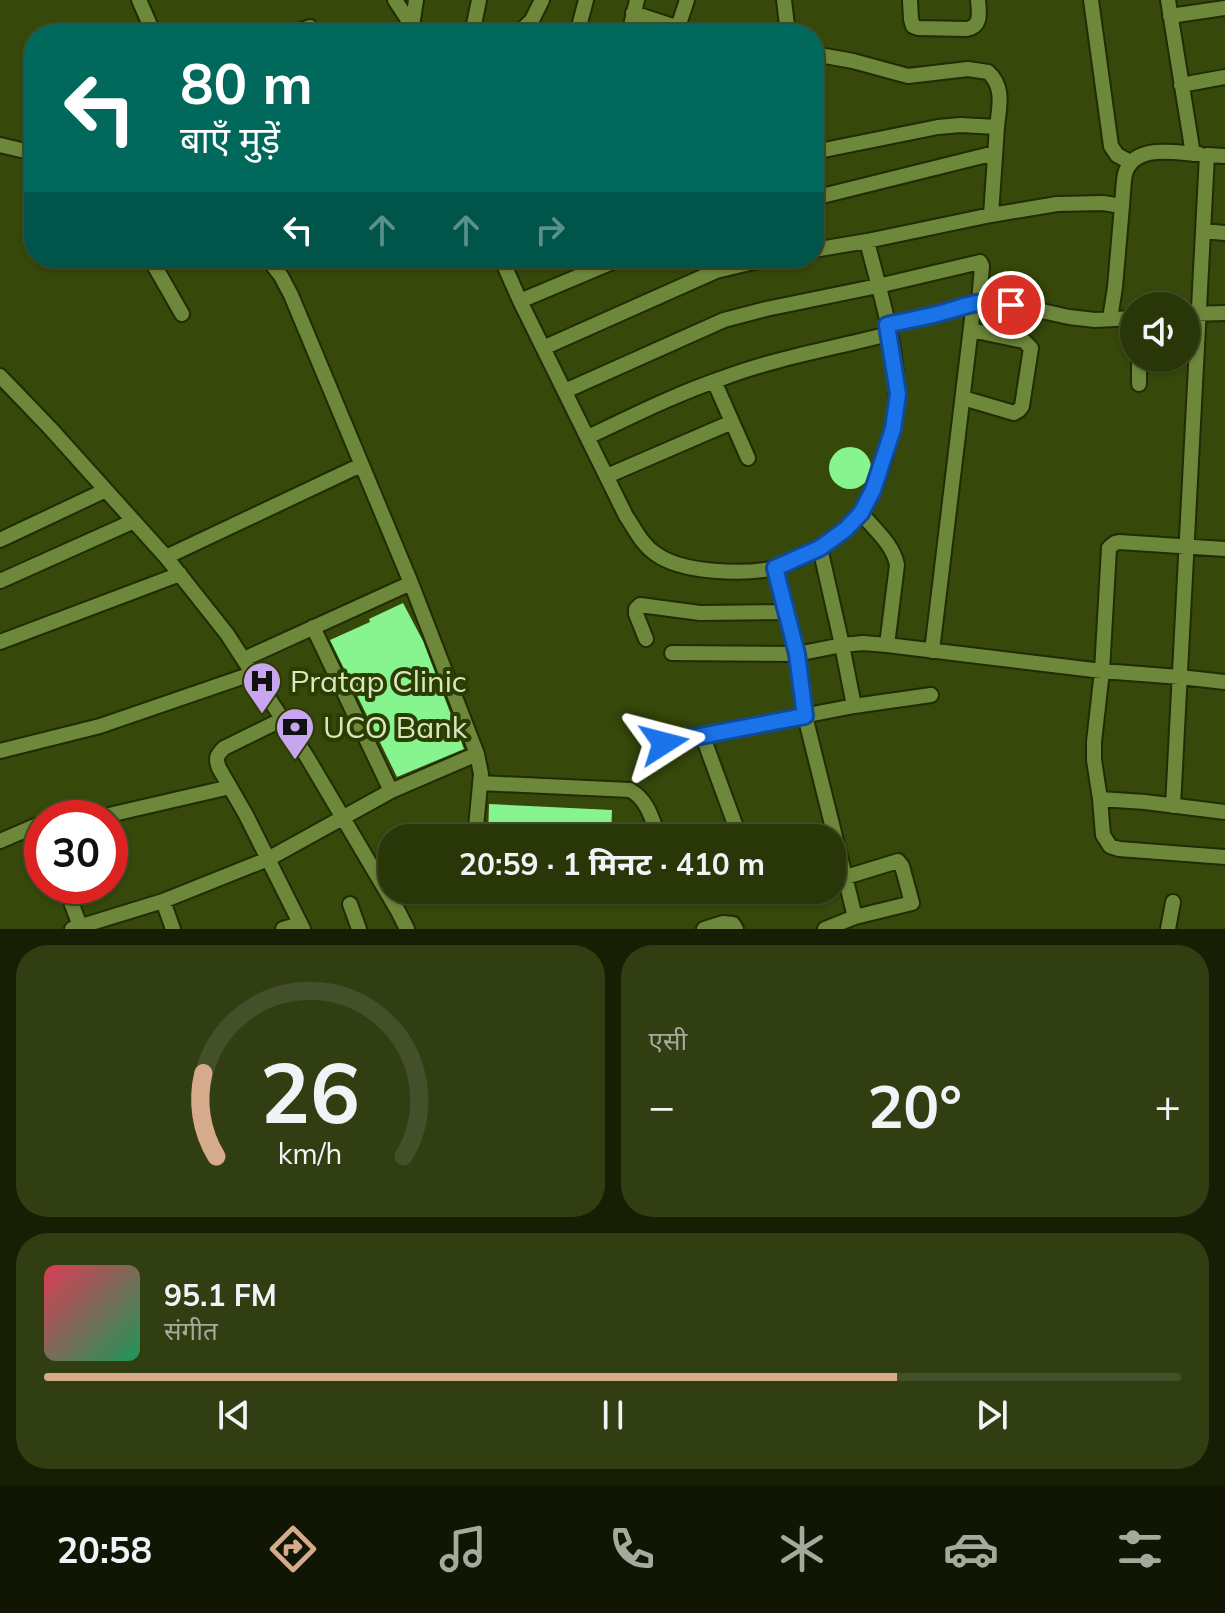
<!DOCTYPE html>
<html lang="hi">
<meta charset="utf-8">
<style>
:root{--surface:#283608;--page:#303e12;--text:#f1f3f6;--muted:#a5ab9c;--line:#445029;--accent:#d6ab8b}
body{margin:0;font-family:Mulish,"Noto Sans Devanagari",sans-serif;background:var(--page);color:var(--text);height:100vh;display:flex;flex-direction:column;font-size:30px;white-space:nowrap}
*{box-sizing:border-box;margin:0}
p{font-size:26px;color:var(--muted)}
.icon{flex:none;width:44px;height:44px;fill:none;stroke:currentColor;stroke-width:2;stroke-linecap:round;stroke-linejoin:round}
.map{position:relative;height:929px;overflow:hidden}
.details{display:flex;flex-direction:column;gap:16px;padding:16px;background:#161e04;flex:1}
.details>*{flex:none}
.top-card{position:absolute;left:24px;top:24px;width:800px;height:244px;border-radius:32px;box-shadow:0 2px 6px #0004,0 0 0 2px var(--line);background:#00695c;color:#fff;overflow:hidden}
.controls{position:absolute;left:1120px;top:292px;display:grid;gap:16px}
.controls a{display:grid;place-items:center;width:80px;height:80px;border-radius:50%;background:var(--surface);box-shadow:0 2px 6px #0004,0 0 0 2px var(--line);font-size:40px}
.speed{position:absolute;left:24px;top:800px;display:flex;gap:16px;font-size:40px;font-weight:700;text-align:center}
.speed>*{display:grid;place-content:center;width:104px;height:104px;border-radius:50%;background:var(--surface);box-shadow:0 2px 6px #0004,0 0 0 2px var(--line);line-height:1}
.speed .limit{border:12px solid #d22;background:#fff;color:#111}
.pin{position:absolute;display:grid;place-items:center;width:68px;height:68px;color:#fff;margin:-34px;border:4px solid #fff;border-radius:50%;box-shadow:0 2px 8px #0007}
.me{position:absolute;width:88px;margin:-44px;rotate:81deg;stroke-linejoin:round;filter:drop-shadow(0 0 6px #0008)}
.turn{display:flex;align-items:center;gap:28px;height:168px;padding:0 24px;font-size:36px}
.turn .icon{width:104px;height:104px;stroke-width:2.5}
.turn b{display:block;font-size:56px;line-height:68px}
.lanes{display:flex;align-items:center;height:76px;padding:0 24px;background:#0003;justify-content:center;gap:40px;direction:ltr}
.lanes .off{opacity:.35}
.big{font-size:60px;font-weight:700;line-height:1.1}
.details .widget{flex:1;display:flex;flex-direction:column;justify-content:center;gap:12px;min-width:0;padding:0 28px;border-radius:32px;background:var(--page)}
.details .dial{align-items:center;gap:0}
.dial svg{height:208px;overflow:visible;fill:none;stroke:var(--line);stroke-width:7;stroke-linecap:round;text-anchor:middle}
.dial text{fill:var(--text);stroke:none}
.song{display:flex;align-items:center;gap:24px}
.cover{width:96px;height:96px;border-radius:12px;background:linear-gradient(135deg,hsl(350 70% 55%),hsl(150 70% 35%))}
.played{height:8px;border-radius:4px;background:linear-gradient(90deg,var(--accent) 75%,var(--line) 75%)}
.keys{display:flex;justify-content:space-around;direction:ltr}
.heat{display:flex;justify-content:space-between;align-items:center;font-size:44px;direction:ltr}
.details .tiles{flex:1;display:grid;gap:16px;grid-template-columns:1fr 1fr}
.widget:last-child{grid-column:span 2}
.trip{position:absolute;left:378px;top:824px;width:468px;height:80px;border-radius:32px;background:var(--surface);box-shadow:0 2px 6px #0004,0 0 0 2px var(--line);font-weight:700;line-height:80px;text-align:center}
.tabs{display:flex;height:128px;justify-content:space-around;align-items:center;background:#101603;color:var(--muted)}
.tabs .icon{width:56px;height:56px}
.tabs .on{color:var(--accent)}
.tabs b{font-size:36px;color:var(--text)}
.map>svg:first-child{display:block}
</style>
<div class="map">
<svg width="1225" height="929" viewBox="0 0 1225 929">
<rect width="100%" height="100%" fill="#36480a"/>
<path fill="#88f48f" d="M829 468a21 21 0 1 1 42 0a21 21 0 1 1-42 0Z
M403,603L423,641L464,749L397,777L330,640L370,622L369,619Z
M489,804L612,810L611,838H488Z"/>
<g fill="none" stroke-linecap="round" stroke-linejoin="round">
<g stroke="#202c03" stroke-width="18">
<path id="minor" d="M139,0L154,34
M395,0L412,26
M784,0L788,34
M910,0L911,19L913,26L918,28L967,29C982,26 979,13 978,0
M1091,0L1111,146L1117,155L1130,162
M1168,0L1193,154
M633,13L697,34
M1170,16L1225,8
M678,27L687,0
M292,34L310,27
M413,34L412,26L416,0
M472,34L479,0
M518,34L532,20L542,0
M577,34L586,0
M629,34L637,0
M814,54L853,61L908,76L968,69L988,72C1005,87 999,107 997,127L961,125L938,127L814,152
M1181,85L1225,77
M0,145L34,153
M814,198L995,153
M1122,206C1123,196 1123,184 1125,174C1134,143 1175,153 1199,154
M991,215L997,127
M1204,231L1225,233
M814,250L867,241L991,215L1057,204L1103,203L1122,206L1115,287L1110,319
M150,258L182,314
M501,258L520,301L626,516C635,529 642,545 656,554C682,573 744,575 775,568C801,561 846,535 861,513C875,493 888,451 893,427C906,367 881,299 867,241
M520,301L622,258
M1186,314L1225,313
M887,325C905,321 922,318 939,314C959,308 976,301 997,301L1069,317L1095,320L1134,318
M543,348L716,271L771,258
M0,376L50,428L166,557L227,634L307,757L398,911L407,929
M714,381L748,458
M1139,384V358
M565,391L724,320L766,309L878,286L980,262L982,266L979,302
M963,398L1014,413L1019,410L1022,406L1031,348L1024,341L971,330
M588,437C632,416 676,394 723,378C776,358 834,348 889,334
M607,476L732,422
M861,513C874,529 893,544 897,565L887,645
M0,540L106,490
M820,548L842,645L863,643L887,645L1102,671L1180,677L1225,682
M1225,549L1119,542L1115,543L1109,548L1102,671L1094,742V760L1100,799L1145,802L1225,812
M166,557L361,465
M775,568L797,654L805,716L855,917
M0,581L134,521
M313,627L391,791
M646,639L636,614V609L640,605L700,613L786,612
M0,642L180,574
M932,651L974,302
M672,653L797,654L842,645L854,706
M244,659L411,583
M283,719L224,748C217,755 215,758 219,768L246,815L303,929
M703,737L740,838
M664,743L854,706L931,695
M0,751L100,726L254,673
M480,783L630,790C648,800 652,819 659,838
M1100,799L1103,835L1110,846L1119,849L1225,857
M1173,806L1207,155L1225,156
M51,818L76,807L96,818L230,787
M475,838L481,774L477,754
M0,841L42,823
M65,886L80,926
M679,890L680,894
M759,890V891
M470,892V890
M163,901L173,929
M350,904L359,929
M72,929L163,901L268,859L391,791L477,754L411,583L291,295L281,276L267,258
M283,929L300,924
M704,929L723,923L733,924L736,929
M825,929L855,917L912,903L902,866L898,861L846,877
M1168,929L1173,902"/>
</g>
<use href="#minor" stroke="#6e883b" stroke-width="14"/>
</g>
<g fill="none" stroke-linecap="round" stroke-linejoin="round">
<g stroke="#114b97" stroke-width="20">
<path id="route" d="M664,743L805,716L797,654L775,568L820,548L846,529L861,513L873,490L893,429L898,394L887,325C904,321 921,318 937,314C965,307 980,297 1011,305"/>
</g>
<use href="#route" stroke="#1a73e8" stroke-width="14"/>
</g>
<defs>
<g id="hospital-pin" transform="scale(2)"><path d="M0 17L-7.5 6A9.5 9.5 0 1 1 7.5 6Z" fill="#c8a6ef" stroke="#2b3d00"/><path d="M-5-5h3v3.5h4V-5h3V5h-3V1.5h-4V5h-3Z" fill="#111"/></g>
<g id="bank-pin" transform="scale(2)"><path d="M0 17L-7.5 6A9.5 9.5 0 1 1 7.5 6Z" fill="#c8a6ef" stroke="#2b3d00"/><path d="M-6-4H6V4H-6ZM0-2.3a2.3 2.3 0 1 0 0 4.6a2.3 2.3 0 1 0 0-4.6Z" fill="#111"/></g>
</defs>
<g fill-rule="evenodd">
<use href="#hospital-pin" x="262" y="681"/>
<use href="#bank-pin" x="295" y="727"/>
</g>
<g text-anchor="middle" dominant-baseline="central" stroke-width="8" stroke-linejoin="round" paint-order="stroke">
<g font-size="30" fill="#d7e7c0" stroke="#2b3d00" text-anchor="start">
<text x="290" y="681">Pratap Clinic</text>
<text x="323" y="727">UCO Bank</text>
</g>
</g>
</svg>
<div class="controls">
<a><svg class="icon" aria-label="sound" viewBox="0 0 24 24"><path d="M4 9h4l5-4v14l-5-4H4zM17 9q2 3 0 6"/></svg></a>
</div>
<div class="speed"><div class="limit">30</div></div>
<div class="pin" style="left:1011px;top:305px;background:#d93025"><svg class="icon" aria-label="arrive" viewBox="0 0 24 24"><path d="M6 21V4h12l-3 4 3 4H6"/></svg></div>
<svg class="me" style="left:664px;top:743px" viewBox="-20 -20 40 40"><path d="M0-17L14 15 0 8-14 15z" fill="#1a73e8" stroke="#fff" stroke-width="4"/></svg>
<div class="trip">20:59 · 1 मिनट · 410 m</div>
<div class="top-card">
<div class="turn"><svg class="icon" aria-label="left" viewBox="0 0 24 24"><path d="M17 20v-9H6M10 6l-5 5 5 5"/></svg><div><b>80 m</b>बाएँ मुड़ें</div></div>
<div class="lanes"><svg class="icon" aria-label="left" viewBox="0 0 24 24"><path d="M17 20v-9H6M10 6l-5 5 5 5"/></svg><svg class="icon off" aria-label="ahead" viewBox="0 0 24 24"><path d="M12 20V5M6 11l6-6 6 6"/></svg><svg class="icon off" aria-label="ahead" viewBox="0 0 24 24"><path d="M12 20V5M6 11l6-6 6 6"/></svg><svg class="icon off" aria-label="right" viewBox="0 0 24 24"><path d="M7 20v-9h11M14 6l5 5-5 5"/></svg></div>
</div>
</div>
<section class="details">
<div class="tiles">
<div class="widget dial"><svg viewBox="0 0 100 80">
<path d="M14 69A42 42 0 1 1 86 69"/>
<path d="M14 69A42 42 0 0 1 9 37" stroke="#d6ab8b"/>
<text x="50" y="56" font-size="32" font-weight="700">26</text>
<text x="50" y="72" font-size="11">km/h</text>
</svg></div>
<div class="widget"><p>एसी</p>
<div class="heat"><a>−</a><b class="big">20°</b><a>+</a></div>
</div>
<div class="widget">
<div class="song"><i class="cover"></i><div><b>95.1 FM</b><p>संगीत</p></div></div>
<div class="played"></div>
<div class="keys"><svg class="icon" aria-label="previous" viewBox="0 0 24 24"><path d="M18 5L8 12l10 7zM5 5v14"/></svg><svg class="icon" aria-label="pause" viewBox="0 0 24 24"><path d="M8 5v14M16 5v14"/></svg><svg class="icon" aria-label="next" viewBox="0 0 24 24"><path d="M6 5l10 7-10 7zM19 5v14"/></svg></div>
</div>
</div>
</section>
<nav class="tabs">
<b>20:58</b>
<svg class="icon on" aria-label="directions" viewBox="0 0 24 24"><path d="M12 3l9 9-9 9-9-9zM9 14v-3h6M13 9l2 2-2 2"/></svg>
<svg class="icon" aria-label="music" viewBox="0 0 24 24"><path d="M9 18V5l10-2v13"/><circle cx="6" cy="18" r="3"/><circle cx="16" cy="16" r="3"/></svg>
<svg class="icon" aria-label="phone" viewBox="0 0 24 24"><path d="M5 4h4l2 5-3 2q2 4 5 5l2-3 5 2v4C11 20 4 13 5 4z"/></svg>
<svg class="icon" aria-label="climate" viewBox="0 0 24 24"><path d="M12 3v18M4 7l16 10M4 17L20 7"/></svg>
<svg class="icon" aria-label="car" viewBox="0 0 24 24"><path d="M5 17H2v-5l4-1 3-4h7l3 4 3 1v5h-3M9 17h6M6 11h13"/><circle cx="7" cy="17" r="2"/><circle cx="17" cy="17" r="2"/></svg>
<svg class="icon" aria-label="filters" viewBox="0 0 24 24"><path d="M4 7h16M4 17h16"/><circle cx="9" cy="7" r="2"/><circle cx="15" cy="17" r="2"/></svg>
</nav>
